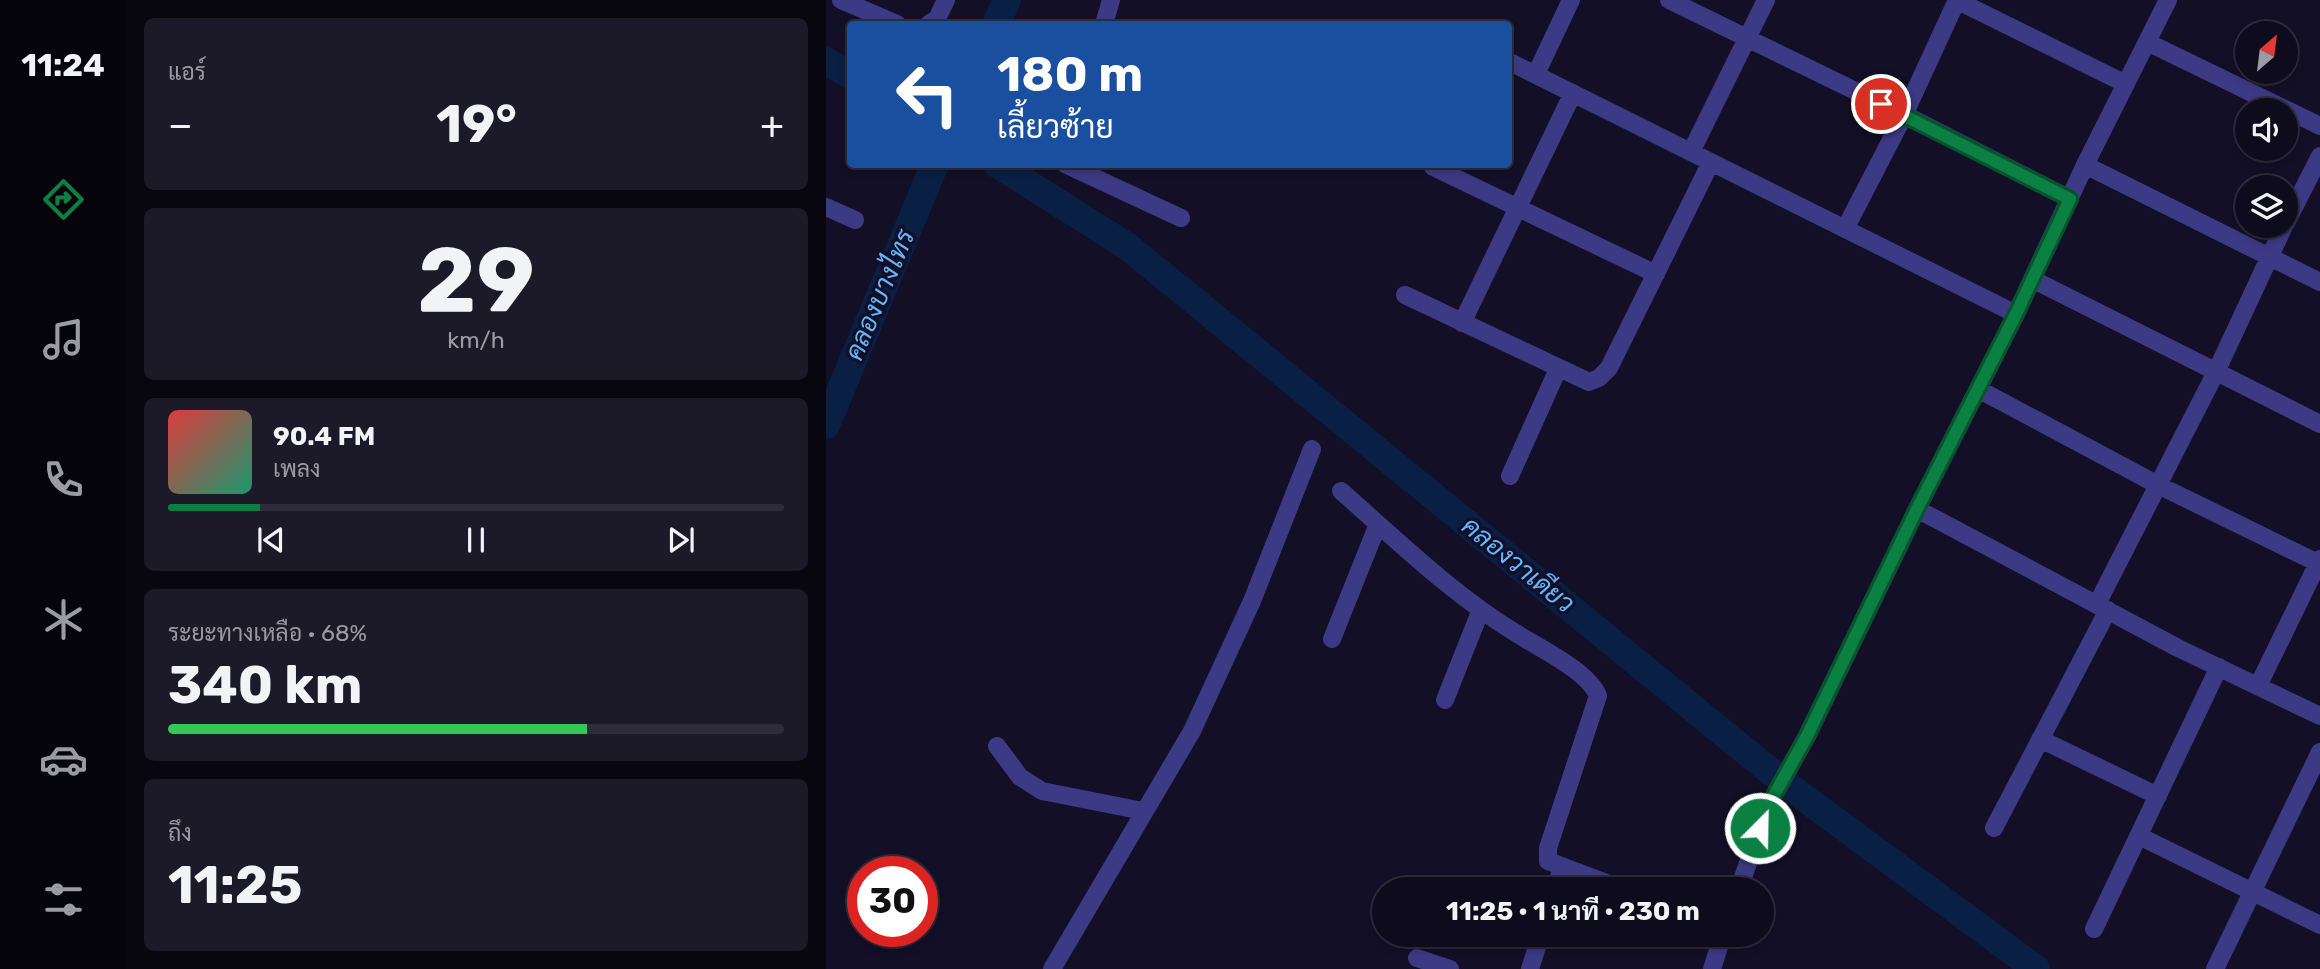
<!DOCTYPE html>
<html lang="th">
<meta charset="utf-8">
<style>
:root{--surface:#0e0b1c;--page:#1c1929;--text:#f1f3f6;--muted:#9b9ba3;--line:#2e2b3b;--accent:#0b8043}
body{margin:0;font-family:Rubik,Sarabun,sans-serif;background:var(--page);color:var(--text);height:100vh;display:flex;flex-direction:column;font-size:26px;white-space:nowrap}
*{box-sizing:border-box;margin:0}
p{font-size:23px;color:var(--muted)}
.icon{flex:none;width:38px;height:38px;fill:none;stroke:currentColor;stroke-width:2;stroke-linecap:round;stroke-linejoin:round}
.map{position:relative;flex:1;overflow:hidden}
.side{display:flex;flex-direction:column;gap:18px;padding:18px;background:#08060f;width:700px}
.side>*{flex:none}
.guide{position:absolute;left:21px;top:21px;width:665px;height:147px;border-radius:7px;box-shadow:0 4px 10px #0003,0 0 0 2px var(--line);background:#1a4fa0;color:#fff;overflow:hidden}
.needle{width:46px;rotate:28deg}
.controls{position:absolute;left:1409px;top:21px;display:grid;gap:14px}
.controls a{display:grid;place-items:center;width:63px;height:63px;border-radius:50%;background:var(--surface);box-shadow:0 4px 10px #0003,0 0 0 2px var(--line);font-size:35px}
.speed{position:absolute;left:21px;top:856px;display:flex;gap:14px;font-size:35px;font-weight:700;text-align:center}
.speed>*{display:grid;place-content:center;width:91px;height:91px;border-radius:50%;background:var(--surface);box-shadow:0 4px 10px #0003,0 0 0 2px var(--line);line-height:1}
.speed .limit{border:10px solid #d22;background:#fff;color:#111}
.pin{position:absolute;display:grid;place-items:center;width:60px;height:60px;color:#fff;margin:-30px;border:4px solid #fff;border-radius:50%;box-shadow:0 2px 7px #0007}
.me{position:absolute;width:77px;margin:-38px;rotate:23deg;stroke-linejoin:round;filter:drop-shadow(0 0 5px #0008)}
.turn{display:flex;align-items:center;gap:24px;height:147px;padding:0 35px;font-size:32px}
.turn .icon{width:91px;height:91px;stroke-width:2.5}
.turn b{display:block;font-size:49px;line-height:60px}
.big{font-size:52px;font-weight:700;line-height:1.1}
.side .card{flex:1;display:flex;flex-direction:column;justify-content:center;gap:10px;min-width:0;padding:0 24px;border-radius:10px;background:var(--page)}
.side .dial{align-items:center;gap:0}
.dial b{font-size:91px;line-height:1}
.song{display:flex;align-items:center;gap:21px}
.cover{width:84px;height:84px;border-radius:10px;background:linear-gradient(135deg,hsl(0 70% 55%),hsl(160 70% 35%))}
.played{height:7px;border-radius:4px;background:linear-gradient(90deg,var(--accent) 15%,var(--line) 15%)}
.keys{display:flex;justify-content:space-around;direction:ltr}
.heat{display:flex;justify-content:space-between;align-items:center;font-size:38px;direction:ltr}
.charge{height:10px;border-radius:5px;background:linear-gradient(90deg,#34c759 68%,var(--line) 0)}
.trip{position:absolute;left:546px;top:877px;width:402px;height:70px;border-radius:35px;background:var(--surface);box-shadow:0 4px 10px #0003,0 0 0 2px var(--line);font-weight:700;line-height:70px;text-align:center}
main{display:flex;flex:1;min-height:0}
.dock{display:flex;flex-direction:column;width:126px;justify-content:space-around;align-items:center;background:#06040b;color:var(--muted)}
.dock .icon{width:49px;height:49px}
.dock .selected{color:var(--accent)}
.dock b{font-size:32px;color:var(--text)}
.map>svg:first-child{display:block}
</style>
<main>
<nav class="dock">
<b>11:24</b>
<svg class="icon selected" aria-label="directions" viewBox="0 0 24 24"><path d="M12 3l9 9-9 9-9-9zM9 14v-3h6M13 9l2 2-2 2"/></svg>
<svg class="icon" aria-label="music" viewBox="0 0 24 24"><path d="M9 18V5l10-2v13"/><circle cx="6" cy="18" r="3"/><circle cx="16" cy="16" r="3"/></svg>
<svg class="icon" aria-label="phone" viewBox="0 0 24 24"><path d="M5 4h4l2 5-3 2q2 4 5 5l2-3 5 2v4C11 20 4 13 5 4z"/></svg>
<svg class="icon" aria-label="climate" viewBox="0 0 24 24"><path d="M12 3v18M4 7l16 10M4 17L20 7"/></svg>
<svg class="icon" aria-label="car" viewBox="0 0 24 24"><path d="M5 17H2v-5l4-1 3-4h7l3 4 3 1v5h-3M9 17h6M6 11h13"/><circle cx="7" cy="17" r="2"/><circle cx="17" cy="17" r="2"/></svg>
<svg class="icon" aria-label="filters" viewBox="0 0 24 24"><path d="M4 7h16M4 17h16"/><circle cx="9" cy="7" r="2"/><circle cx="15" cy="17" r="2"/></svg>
</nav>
<section class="side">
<div class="card"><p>แอร์</p>
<div class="heat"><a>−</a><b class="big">19°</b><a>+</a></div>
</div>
<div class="card dial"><b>29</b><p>km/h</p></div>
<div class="card">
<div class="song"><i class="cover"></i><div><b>90.4 FM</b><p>เพลง</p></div></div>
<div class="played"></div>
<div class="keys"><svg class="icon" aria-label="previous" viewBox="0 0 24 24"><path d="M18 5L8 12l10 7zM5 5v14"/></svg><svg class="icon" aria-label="pause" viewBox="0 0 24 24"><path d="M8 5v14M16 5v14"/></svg><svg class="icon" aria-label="next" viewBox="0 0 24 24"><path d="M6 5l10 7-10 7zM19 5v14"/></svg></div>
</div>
<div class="card"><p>ระยะทางเหลือ · 68%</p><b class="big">340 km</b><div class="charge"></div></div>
<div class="card"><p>ถึง</p><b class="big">11:25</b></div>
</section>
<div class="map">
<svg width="1494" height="969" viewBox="0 0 1494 969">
<rect width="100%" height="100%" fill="#130f26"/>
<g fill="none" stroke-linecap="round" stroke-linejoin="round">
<path stroke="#0a1f44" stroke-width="28" d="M170,24L181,0
M0,61L24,75
M171,164L301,246L961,785L1210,969
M0,425L109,164"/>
<path stroke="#3d3a85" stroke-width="18" d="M15,0L71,24
M843,0L1093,122L1244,199
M1130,0L1300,84
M103,24L111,19L120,0
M278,24L285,0
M1321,42L1494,126
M682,61L1190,314
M710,74L745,0
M865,152L940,0
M239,164L355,218
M1259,165L1494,282
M607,167L830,274
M0,207L29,220
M1460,223L1494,156
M1019,229L1078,115L1131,0
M1206,279L1494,424
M579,295L763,382L773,378L783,368L885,162
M636,323L747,93
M1152,389L1332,485L1494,564
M684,476L732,369
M515,491C572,541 628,596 693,635C715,649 763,672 772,696L722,848V861L796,889
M1091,509L1352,648L1494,716
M1271,604L1390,372L1458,226
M506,639L552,524
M1432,686L1494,559
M619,700L654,612
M1214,739L1332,796
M171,746L194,777L216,791L317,811
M1168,828L1282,610
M1313,836L1494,925
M729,889L736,868
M913,889L941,808L981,736L1091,509L1190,314L1259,165L1342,0
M1268,929L1393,667
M591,958L624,969
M226,969L366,731L426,601L486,449
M704,969L715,934
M886,969L897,934
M1389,969L1494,752"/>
</g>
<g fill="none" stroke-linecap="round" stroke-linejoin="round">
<g stroke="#07532c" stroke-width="18">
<path id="route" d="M934,828L941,808L981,736L1091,509L1190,314L1244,199L1055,104"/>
</g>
<use href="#route" stroke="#0b8043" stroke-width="12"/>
</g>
<g text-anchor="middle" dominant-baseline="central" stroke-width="7" stroke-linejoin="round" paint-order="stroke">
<g font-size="26" font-style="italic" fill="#62b6ff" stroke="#130f26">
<text transform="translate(54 295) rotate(-67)">คลองบางไทร</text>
<text transform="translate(692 565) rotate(39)">คลองวาเดียว</text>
</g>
</g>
</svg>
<div class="controls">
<a><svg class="needle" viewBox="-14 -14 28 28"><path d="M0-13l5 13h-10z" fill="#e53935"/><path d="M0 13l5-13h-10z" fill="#9b9ba3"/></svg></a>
<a><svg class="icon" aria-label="sound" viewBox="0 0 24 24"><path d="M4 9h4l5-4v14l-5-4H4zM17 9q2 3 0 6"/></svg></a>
<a><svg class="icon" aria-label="layers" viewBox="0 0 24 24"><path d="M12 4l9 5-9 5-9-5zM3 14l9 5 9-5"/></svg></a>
</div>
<div class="speed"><div class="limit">30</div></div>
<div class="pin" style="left:1055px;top:104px;background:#d93025"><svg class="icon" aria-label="arrive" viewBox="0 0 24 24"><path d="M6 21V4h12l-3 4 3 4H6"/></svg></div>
<svg class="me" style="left:934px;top:828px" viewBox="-20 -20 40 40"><circle r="17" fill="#0b8043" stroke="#fff" stroke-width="3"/><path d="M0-11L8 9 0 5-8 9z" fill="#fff"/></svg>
<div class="trip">11:25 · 1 นาที · 230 m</div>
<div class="guide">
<div class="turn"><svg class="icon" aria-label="left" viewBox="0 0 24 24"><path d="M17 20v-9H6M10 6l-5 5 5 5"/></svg><div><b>180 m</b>เลี้ยวซ้าย</div></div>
</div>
</div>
</main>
